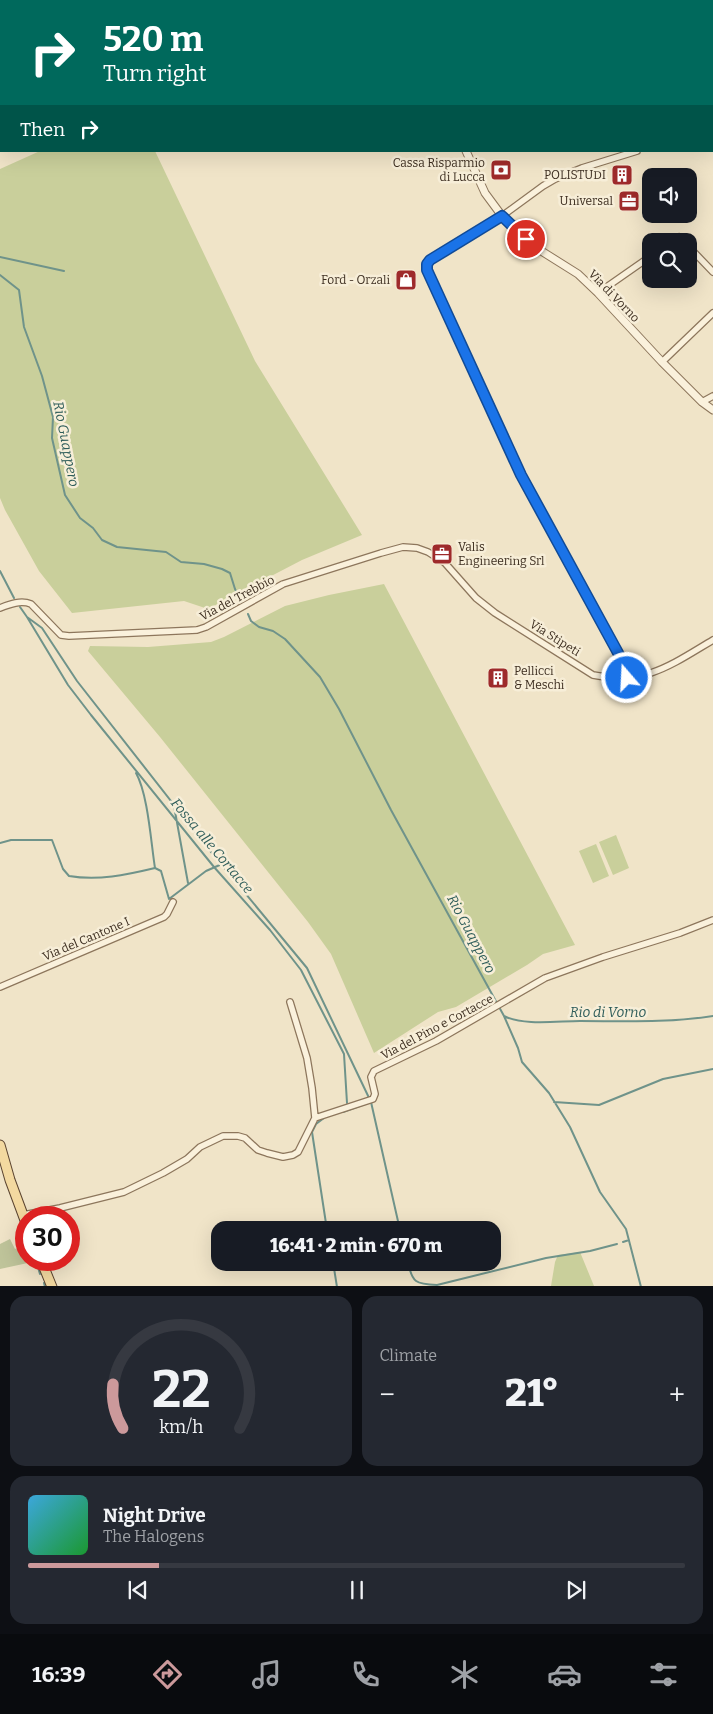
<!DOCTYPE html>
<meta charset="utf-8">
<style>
:root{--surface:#171b24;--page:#242831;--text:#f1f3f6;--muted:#9ea1a6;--line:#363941;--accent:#cc999b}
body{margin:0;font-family:Bitter,serif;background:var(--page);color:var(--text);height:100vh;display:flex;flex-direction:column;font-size:19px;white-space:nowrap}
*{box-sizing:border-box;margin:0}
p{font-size:16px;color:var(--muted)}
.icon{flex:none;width:28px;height:28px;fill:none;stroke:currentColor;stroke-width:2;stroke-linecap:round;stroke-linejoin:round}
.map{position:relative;height:1286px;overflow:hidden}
.panel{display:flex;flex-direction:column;gap:10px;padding:10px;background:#0d0f14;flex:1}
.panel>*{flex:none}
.top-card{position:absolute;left:0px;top:0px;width:714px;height:152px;box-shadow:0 5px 20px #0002;background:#00695c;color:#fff;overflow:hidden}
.fabs{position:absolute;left:642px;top:168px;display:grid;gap:10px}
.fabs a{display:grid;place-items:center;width:55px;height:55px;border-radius:10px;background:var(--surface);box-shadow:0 5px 20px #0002;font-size:25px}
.speed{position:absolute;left:15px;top:1206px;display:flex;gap:10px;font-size:25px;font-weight:700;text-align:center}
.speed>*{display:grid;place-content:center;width:65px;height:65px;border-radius:50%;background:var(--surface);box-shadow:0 5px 20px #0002;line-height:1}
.speed .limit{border:8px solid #d22;background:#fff;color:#111}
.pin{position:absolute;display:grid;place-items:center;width:42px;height:42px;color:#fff;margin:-21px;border:2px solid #fff;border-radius:50%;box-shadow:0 1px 5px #0007}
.me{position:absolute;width:55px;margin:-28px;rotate:341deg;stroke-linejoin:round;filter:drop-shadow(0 0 4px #0008)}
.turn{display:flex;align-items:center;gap:18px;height:105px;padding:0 20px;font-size:22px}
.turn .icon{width:65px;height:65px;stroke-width:2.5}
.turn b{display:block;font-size:35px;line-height:42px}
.then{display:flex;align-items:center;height:48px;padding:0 20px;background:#0003;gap:10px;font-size:19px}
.big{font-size:38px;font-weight:800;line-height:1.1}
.panel .widget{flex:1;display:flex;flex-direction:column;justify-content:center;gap:8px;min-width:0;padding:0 18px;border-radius:15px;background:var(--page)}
.panel .dial{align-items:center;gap:0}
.dial svg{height:130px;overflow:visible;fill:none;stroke:var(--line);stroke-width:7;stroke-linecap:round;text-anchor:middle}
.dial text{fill:var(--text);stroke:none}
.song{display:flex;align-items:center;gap:15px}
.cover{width:60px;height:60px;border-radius:8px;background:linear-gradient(135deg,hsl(200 70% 55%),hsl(130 70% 35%))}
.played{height:5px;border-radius:2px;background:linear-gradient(90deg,var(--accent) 20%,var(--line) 20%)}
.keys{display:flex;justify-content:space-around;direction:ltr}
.heat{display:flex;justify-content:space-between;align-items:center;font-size:28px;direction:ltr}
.panel .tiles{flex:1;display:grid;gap:10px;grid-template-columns:1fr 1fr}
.widget:last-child{grid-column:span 2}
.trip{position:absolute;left:211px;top:1221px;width:290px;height:50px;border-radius:15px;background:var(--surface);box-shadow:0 5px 20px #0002;font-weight:800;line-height:50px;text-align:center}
.menu{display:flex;height:80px;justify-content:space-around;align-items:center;background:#090b0e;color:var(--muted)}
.menu .icon{width:35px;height:35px}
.menu .selected{color:var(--accent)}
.menu b{font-size:22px;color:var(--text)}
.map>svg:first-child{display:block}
</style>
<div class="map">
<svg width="713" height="1287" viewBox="0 0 713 1287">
<rect width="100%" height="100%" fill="#f0e4c8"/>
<path fill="#c9cf9b" d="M40,151H155L255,361L362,535L302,560L208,609L184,601L72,613L39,571L5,510L0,498V169Z
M384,584L575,945L543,954L527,965L456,1007L438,1012L374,1053L331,954L308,922L160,737L88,651L90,646L148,647L211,642L224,637L285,606L329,595Z
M616,835L629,868L613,875L599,842Z
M596,844L609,876L593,883L579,851Z
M580,1252L594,1286H551L555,1262L558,1255Z"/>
<path fill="#bfc49a" d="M10,1239L15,1249L26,1244V1260L37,1261L0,1269V1244Z"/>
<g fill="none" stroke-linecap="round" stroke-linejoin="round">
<path stroke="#6f938a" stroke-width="2" d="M0,257L64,271
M0,275L19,290L24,327L42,376L53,417L52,438L65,495L80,518L93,528L102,540L117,547L166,552L181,562L204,564L222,569L230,573L235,589L242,603
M0,571L14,598
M20,607L27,617L42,628L77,681L207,847L307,968L371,1102L400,1230
M248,614L251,621L259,627L273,631L285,639L320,677L339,709L391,810L504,1016L518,1048L522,1062L549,1093L570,1127L600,1192L626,1229L641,1287
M27,617L68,685L91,715L214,867L270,930L301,970L344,1054L347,1103
M136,773C148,794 151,843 155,868
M174,806L188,883
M0,843L11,840H52L63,869L69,876C98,881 126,875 155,868L161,871L169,899L206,871L222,864
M504,1016C523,1026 558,1021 580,1021C624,1021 669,1023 713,1016
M554,1102L599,1105L663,1079L713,1069
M343,1112L371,1102
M324,1118L316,1124L312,1132L327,1230
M22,1225L26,1235
M623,1242L629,1240
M333,1262L337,1287
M408,1262C412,1283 416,1284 437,1285L546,1258L590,1251L617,1244
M37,1264L40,1274
M44,1283L45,1287"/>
<g stroke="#8d765c" stroke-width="8">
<path id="minor" d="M342,0L345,1
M712,128H713
M673,241L679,237L683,241
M689,247L713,272
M598,293L651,256
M662,362L713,313
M702,402L713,396
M0,608C10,604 21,600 31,604L61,635L69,636L197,630L206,627L283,584L381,553L403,547L417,548L428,552L445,563L476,598L495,613L593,675C644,686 671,665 713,640
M627,678L623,662L521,475L426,267L430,260L502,216L543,186L555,179L582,168L637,151
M0,987L164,917L167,914L173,902
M290,1002L307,1058L312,1088L315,1118
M23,1215L60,1208L124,1192L163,1173L187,1159L200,1147L223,1136H238L245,1138L258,1150L267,1153L283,1157L293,1155L298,1152L315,1118L373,1099L375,1094L371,1077L374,1071L436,1041L545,978L603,957L680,933L713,920"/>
</g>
<g stroke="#8d765c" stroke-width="9">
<path id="tertiary" d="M466,151L485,193L502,216L535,247L578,274L598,293L662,362L702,402L713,410"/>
</g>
<g stroke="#6f573f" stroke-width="10">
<path id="secondary" d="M41,0L44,1
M487,1L490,0"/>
</g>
<g stroke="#5b4430" stroke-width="11">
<path id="primary" d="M0,1145L10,1180L26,1223
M41,1260L52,1287"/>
</g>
<use href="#minor" stroke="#faf1dc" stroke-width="5.5"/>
<use href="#tertiary" stroke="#faf1dc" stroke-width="7"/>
<use href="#secondary" stroke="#faf1dc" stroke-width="8"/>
<use href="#primary" stroke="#f3d9a0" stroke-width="9"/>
</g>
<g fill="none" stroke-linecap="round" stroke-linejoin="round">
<g stroke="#114b97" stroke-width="12">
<path id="route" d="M526,239L502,216L430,260L427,264V270L521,475L623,662L627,678"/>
</g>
<use href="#route" stroke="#1a73e8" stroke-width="9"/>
</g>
<defs>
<g id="bank-square" transform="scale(1.125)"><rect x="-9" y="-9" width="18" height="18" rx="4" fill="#9e2a2b" stroke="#f7eed8"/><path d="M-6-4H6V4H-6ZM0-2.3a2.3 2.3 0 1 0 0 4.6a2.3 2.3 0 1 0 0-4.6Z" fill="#fff"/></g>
<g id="building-square" transform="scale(1.125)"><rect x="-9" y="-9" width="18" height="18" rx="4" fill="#9e2a2b" stroke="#f7eed8"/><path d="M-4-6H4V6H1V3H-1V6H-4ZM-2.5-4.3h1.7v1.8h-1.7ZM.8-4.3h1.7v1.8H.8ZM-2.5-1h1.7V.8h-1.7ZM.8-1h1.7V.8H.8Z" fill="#fff"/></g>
<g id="office-square" transform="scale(1.125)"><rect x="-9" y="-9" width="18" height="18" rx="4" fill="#9e2a2b" stroke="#f7eed8"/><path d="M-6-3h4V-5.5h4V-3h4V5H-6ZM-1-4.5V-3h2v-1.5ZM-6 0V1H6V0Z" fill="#fff"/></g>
<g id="shop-square" transform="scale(1.125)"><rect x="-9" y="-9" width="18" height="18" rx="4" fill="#9e2a2b" stroke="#f7eed8"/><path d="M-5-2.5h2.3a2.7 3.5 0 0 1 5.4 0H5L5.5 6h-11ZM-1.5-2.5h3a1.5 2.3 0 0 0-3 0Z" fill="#fff"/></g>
</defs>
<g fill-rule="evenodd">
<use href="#bank-square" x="501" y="170"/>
<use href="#building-square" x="622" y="175"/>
<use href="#office-square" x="629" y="201"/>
<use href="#shop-square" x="406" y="280"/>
<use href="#office-square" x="442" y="554"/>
<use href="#building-square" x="498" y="678"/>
</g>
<g text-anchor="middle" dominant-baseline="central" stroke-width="5" stroke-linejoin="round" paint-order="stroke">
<g font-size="12" fill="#3d2e20" stroke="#f7eed8" text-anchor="end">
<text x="485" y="163">Cassa Risparmio<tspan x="485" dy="14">di Lucca</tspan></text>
<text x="606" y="175">POLISTUDI</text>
<text x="613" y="201">Universal</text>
<text x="390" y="280">Ford - Orzali</text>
<text x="458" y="547" text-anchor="start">Valis<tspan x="458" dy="14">Engineering Srl</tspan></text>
<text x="514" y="671" text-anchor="start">Pellicci<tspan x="514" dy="14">&amp; Meschi</tspan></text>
</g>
<g font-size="12" fill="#3d2e20" stroke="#f7eed8">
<text transform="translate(614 296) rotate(46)">Via di Vorno</text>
<text transform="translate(237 598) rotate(-28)">Via del Trebbio</text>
<text transform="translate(555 638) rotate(32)">Via Stipeti</text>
<text transform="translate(86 939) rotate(-23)">Via del Cantone I</text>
<text transform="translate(437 1027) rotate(-28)">Via del Pino e Cortacce</text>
</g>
<g font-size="14" font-style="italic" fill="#2f5d5a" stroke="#f7eed8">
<text transform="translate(66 444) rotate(79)">Rio Guappero</text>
<text transform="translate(212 846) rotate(50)">Fossa alle Cortacce</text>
<text transform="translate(471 934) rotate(62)">Rio Guappero</text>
<text x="608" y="1012">Rio di Vorno</text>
</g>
</g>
</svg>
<div class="fabs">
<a><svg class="icon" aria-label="sound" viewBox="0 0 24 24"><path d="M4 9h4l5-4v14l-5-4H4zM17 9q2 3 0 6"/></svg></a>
<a><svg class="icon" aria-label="search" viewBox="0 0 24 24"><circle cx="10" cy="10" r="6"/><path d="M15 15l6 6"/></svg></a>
</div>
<div class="speed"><div class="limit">30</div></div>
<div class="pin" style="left:526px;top:239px;background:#d93025"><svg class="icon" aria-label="arrive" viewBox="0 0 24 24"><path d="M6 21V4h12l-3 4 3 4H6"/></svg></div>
<svg class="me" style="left:627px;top:678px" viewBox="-20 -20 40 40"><circle r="17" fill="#1a73e8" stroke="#fff" stroke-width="3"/><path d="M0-11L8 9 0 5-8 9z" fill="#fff"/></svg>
<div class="trip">16:41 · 2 min · 670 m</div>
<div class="top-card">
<div class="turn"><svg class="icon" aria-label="right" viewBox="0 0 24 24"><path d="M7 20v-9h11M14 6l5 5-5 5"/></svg><div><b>520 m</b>Turn right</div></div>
<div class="then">Then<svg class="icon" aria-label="right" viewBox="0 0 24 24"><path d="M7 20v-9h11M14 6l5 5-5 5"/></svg></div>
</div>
</div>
<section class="panel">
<div class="tiles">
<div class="widget dial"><svg viewBox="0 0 100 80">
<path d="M14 69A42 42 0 1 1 86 69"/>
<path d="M14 69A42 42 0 0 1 8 42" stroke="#cc999b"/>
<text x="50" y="56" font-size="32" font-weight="700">22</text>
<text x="50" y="72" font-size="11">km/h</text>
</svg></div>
<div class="widget"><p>Climate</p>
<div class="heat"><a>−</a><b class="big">21°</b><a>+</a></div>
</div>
<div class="widget">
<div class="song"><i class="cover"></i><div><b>Night Drive</b><p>The Halogens</p></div></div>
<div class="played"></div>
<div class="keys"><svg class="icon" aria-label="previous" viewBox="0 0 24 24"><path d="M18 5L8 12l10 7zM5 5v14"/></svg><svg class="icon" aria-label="pause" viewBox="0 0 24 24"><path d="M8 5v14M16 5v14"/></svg><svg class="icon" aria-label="next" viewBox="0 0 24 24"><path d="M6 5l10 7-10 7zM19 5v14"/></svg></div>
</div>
</div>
</section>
<nav class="menu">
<b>16:39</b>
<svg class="icon selected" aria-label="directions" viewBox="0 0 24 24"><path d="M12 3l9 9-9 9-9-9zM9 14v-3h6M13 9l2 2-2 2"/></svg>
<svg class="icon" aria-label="music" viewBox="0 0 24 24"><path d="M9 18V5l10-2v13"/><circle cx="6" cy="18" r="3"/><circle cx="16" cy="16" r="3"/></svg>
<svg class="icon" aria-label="phone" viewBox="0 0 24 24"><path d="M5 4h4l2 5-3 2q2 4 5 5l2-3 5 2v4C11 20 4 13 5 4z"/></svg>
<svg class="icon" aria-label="climate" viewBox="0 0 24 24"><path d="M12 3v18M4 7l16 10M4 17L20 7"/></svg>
<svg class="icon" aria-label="car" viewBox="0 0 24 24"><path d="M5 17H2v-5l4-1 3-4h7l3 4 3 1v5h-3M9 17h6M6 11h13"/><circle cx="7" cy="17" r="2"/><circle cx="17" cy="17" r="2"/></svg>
<svg class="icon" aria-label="filters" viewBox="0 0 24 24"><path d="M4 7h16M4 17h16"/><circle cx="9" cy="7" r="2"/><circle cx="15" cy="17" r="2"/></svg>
</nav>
